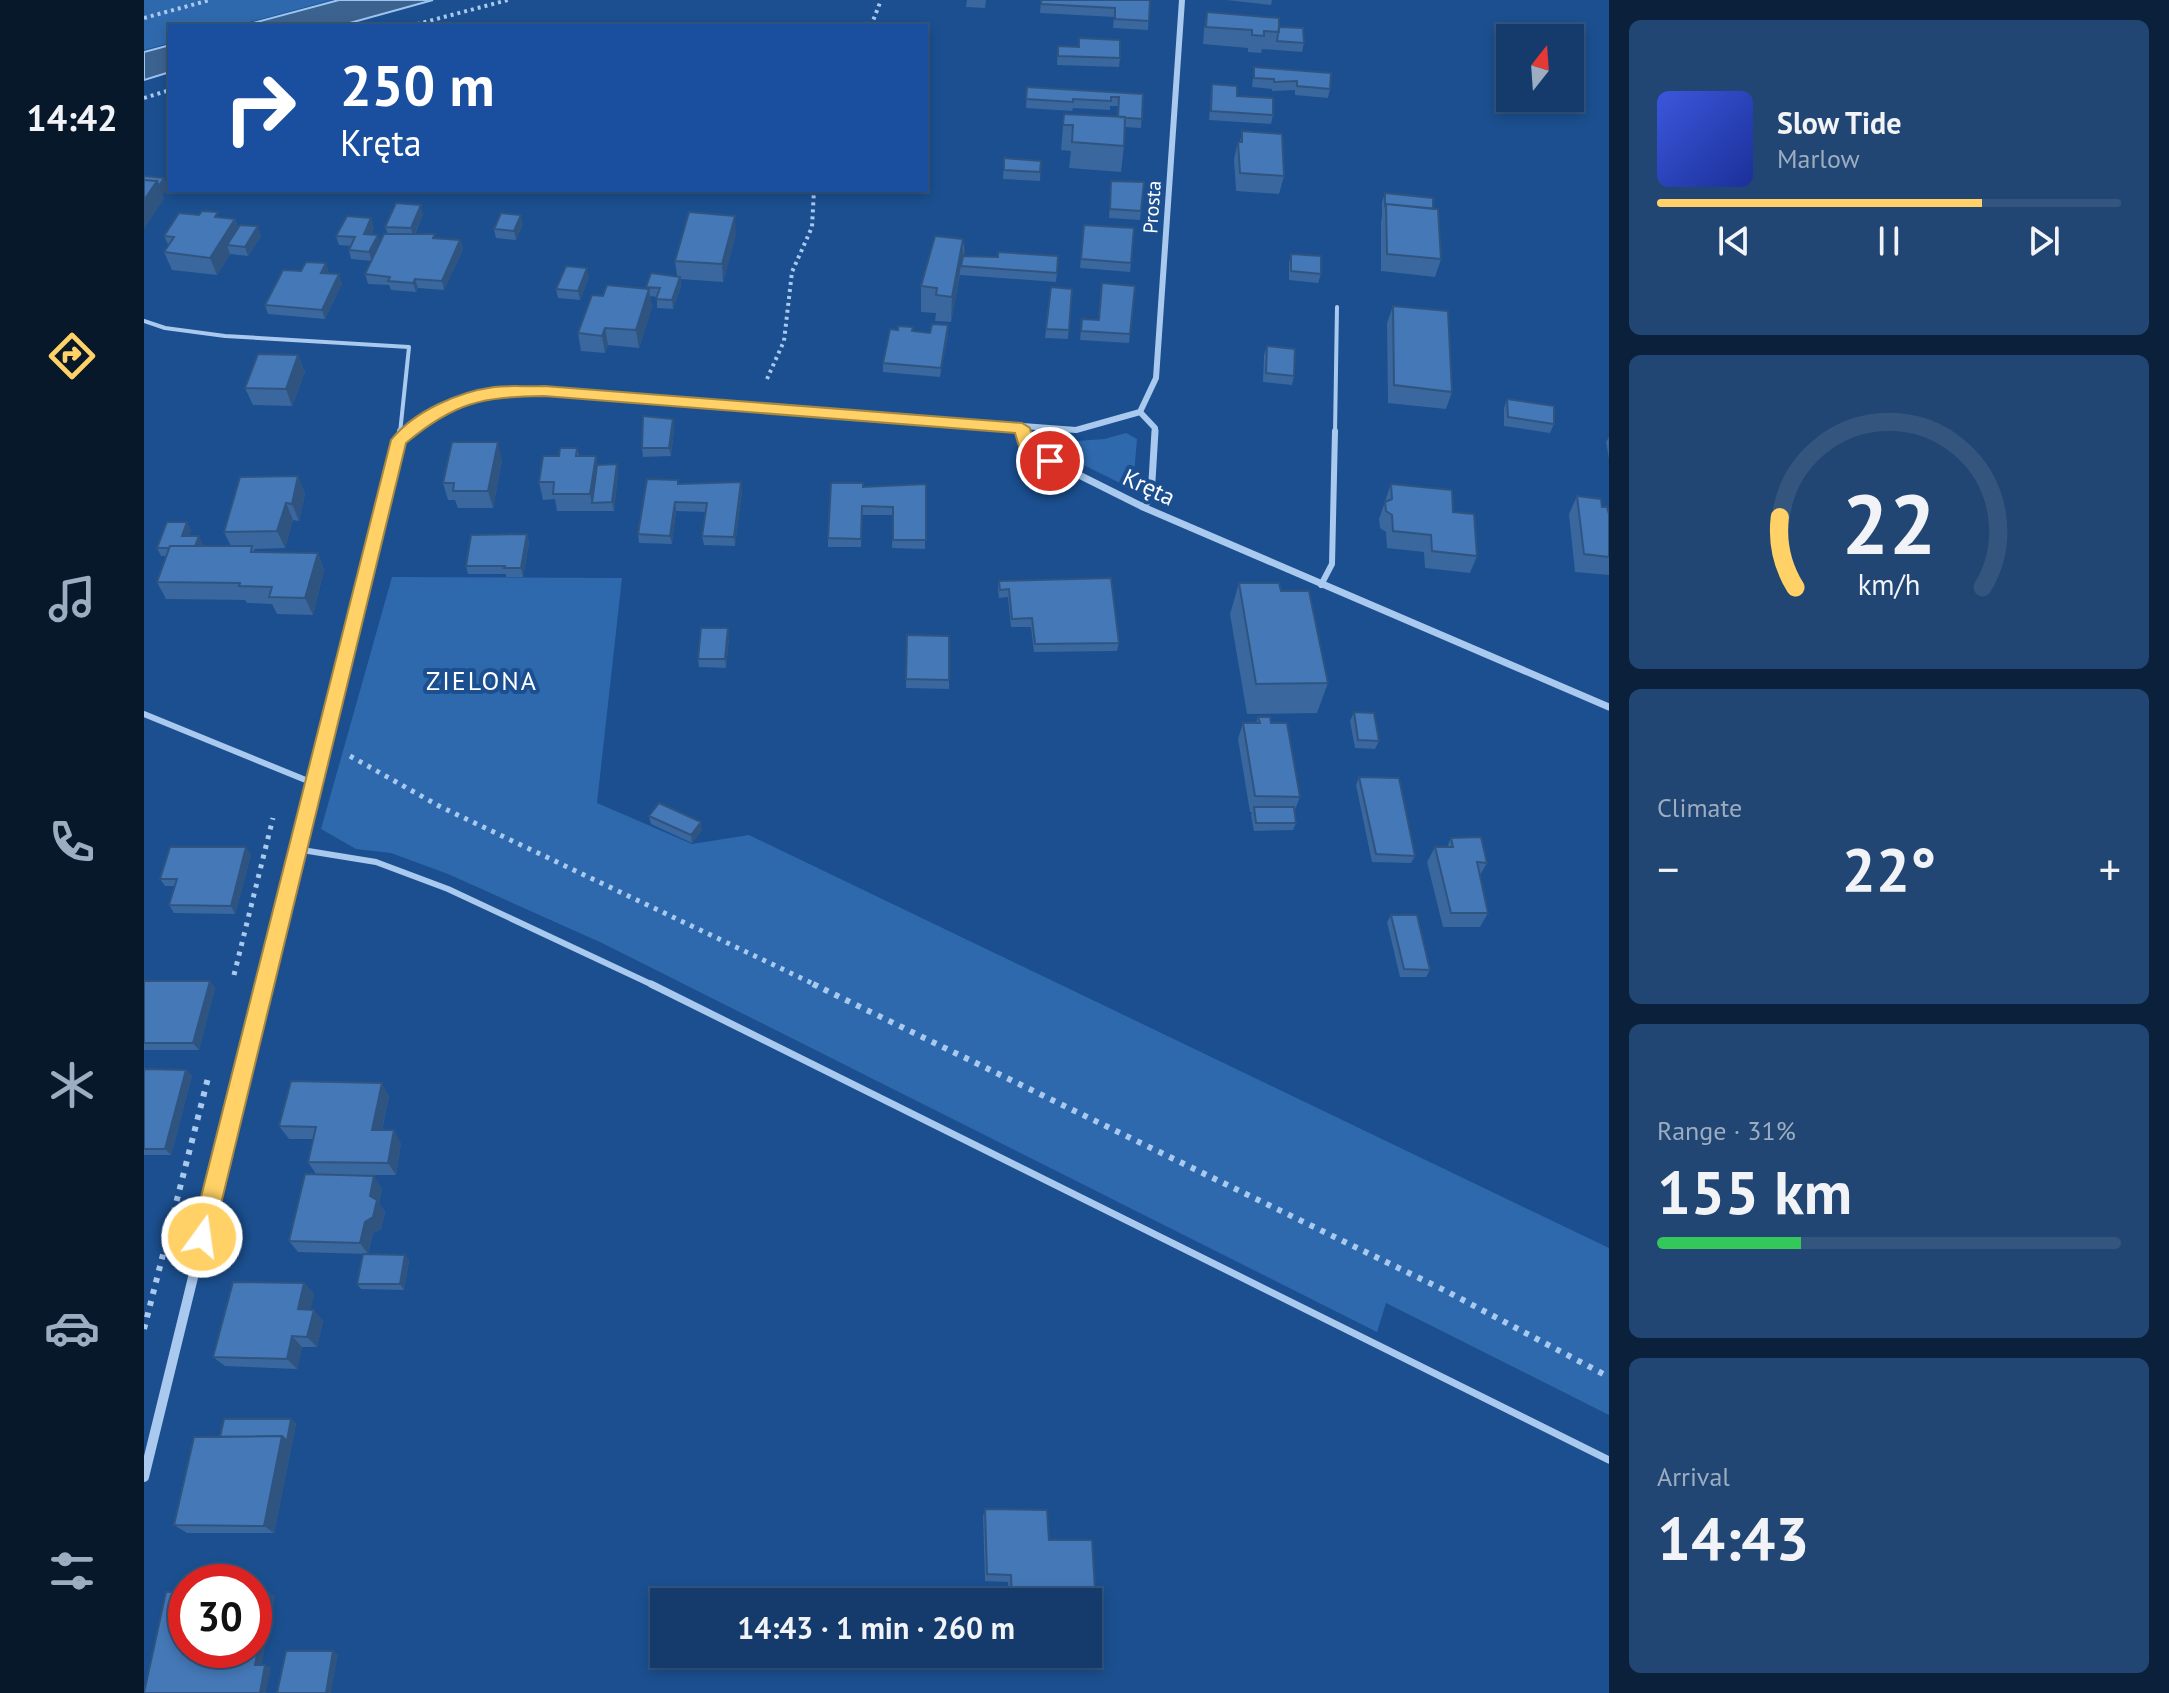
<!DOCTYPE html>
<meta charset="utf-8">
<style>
:root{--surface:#143b6b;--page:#214673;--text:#f1f3f6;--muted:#9dadc1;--line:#33557e;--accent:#ffd166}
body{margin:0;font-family:"PT Sans",sans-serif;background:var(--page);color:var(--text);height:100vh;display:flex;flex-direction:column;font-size:30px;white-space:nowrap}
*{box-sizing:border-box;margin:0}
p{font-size:26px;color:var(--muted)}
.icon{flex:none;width:44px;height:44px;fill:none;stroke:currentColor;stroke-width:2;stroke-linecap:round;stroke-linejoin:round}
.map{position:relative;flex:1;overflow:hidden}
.drawer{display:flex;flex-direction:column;gap:20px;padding:20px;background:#0b203b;width:560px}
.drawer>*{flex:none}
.top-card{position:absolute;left:24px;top:24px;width:760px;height:168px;border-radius:0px;box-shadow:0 4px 12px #0003,0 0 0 2px var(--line);background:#1a4fa0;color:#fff;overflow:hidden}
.needle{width:52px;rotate:17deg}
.tools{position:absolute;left:1352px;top:24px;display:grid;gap:16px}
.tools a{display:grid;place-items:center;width:88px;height:88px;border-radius:0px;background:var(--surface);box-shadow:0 4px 12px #0003,0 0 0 2px var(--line);font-size:40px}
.speed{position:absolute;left:24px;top:1564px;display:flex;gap:16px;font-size:40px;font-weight:700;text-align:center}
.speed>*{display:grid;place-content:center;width:104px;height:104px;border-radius:50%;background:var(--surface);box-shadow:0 4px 12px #0003,0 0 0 2px var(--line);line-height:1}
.speed .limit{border:12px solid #d22;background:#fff;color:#111}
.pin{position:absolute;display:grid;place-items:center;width:68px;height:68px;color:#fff;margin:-34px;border:4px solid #fff;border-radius:50%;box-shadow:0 2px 8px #0007}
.me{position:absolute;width:88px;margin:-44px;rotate:14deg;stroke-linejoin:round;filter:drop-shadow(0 0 6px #0008)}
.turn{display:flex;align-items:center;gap:28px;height:168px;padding:0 40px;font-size:36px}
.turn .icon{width:104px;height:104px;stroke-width:2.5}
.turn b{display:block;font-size:56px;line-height:68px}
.big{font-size:60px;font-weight:700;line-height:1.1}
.drawer .widget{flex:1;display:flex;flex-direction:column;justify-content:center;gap:12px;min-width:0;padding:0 28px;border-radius:12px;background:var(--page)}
.drawer .dial{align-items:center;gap:0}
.dial svg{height:208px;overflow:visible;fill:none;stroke:var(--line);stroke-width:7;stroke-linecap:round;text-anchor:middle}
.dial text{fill:var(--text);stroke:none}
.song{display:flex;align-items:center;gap:24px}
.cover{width:96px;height:96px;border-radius:12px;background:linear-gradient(135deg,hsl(230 70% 55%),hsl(230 70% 35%))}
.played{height:8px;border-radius:4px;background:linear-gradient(90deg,var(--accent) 70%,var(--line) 70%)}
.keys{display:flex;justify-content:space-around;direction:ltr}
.heat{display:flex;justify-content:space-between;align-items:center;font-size:44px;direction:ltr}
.charge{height:12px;border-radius:6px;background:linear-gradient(90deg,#34c759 31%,var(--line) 0)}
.trip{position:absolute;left:506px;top:1588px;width:452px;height:80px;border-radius:0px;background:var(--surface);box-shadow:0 4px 12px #0003,0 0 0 2px var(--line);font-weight:700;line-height:80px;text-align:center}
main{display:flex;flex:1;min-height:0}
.menu{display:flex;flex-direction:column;width:144px;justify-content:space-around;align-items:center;background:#08182b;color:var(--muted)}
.menu .icon{width:56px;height:56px}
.menu .selected{color:var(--accent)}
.menu b{font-size:36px;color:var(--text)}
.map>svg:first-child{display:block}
</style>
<main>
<nav class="menu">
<b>14:42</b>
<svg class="icon selected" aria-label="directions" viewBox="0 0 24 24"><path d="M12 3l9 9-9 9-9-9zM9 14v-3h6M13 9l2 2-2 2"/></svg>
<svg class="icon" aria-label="music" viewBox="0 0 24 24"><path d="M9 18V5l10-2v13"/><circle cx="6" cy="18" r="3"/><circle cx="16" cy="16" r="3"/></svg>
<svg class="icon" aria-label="phone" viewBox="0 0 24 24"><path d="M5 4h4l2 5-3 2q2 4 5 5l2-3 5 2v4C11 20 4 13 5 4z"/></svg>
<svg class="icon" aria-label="climate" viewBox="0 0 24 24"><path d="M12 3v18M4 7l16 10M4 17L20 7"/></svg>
<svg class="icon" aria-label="car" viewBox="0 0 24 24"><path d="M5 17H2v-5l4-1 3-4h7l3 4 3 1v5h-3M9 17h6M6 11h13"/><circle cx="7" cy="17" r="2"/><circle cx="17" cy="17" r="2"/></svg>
<svg class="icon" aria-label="filters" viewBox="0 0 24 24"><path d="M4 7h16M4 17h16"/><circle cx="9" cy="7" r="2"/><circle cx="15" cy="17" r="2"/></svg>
</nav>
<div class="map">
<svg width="1465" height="1693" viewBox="0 0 1465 1693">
<rect width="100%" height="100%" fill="#1b4f8f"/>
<path fill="#2e69ad" d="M0,0H188L91,26H26V43L0,50Z
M982,433L993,439L989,486H982L905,448L907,443L960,439Z
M248,577L478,578L453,803L548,844L605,835L1465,1248V1415L1242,1303L1233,1332L458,943L304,874L247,853L212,849L177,829Z"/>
<path fill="#3c6290" stroke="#9cc4f0" stroke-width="2" d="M195,0H289L195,26H98Z
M26,45V72L0,80V52Z"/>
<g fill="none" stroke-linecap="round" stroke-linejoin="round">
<path stroke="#a9c9ee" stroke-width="4" stroke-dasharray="3 4" stroke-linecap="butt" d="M0,18L66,0
M266,26L364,0
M727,26L737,0
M0,98L26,90
M623,379L640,341L648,272L668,227L670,190"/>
<path stroke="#a9c9ee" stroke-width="5" stroke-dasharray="4 6" stroke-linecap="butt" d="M206,756L295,806L674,986
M90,975L129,818"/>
<path stroke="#a9c9ee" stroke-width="6" stroke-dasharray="5 7" stroke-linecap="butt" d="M669,984L1302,1291L1465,1377
M0,1329L64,1078"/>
<path stroke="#a9c9ee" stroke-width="4" d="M0,321L21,328L81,336L265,347L256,433
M1191,433L1193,307"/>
<path stroke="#a9c9ee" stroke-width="6" d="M255,440L256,431
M1177,585L1188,564L1191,431
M0,714L169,783
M152,849L232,862L304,889L511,986"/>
<path stroke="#a9c9ee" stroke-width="7" d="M507,984L1465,1460"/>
<path stroke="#a9c9ee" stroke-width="6" d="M996,412L1011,428V433
M878,428L879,433
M264,433C306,401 348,393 400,391L932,430L996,412L1012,378L1038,0"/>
<path stroke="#a9c9ee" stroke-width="7" d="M879,431L883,449L999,507L1465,707
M999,507L1007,497L1011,431
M121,986L255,440L266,431"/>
<path stroke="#a9c9ee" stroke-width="10" d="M0,1477L121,984"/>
</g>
<path fill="#3a679d" d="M823,0H842L841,8L822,7Z
M897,0H1006L1004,30L969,28L970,17L896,13Z
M1082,0H1128L1127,5Z
M1063,12L1135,27L1160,43L1158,52L1118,49L1117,53L1104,52V48L1059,44L1060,30Z
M935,38L976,58L975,67L913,65L914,46L934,47Z
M1110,67L1186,89L1184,98L1151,95V90L1128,91V89L1108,87Z
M1068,84L1129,115L1127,124L1065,120Z
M883,87L999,94L997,128L980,127V146L977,172L925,168L927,151L917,150L920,114L973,117L974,106H966V110L929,108L928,111L882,108Z
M1098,131L1140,176L1135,194L1092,191L1090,159L1094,142H1096Z
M860,158L897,161L896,181L859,179Z
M967,181L997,211L996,220L965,218Z
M1241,193L1289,209L1297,259L1291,277L1237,271V222L1238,216V202Z
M279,214L271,234L292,238L316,240L319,249L300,290L274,288L272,292L247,290L245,285L224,284L221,274L228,261L207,259L205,250L207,246L195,245L192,236L230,227L227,234L236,243L244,234L241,227Z
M76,217L91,219L94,227L117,236L104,256L86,254L73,275L28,270L20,252L25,246L20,236Z
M379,224L372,240L352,238L350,229Z
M940,225L987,263L986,272L936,268Z
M592,234L579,282L536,279L537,286L529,309L513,308V297L506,296L508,307L495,348L464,345L461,353L437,351L434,333L459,296L502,289V287L533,276L531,261Z
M819,242L821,251L820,256L913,273L912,282L816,275V274L807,322L791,321L792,313L777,312V286Z
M1147,254L1177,274L1174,283L1145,280V263Z
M185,272L184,274L198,283L181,319L124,314L121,305Z
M445,277L436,300L414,298L412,289Z
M991,286L985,343L936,340L938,319L954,320Z
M907,287L928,289L924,339L901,338Z
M1249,306L1308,392L1302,409L1244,403L1243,323Z
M769,327V331L804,334L796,377L739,372V363L754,330Z
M1123,346L1150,376L1148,385L1119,382L1120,355Z
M154,355L161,372L148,406L109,405L101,388Z
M1363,399L1410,424L1406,433L1360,426V408Z
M529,419L530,428L527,456L499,457L498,448Z
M1465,437V459L1462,442Z
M433,448L435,456H452L453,465L473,464L474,473L470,511H413L411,499L399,500L395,482L415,456Z
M358,460L349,508H314L311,500H304L299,483Z
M154,476L161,494L155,521L149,520L141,548L110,549L111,552L174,553L180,570L169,615L133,614L128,604L103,603L101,600L22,599L13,582L22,556H17L13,548L43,522L47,531L45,536L59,544V546H87L80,532Z
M535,484L598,491L591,546L560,545L558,536L562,512L532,511L528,544L495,543L494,534Z
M782,484L781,549L748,548L749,515H718L717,547H684V538L719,487Z
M1247,484L1309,512L1333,556L1326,573L1281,568L1280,552L1243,548L1242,532L1236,528L1235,519Z
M1433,496L1458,507L1465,514V575L1431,572L1425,514Z
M383,534L385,543L379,577H362V574H324L322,566Z
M855,581L975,643L973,651L890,652L887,627H867L864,597L855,598L854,589Z
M1095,583L1137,591L1184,683L1173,713L1103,714L1086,614Z
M763,635L805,680V689L762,688Z
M585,637L582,668L555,667L554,659Z
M1210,712L1235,741L1231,749L1211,748L1206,721Z
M1114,717L1127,723L1156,797L1151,810L1152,823L1149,830L1110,831L1107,815L1108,812H1106L1094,739L1099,723H1112Z
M1215,777L1271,856L1267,863L1228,862L1212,785Z
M505,816L558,830L548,843L507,824Z
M1307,838L1343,863L1336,875L1344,913L1336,927H1299L1283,862L1291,847H1303Z
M107,855L91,914L30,913L25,905L31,886H21L16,879Z
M1247,915L1286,970L1282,977H1256L1243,922Z
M0,981H66L71,988L55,1050H0Z
M0,1069L42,1070L48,1076L27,1155H0V1157Z
M245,1096L238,1130L257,1143L252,1175H184L238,1188L235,1203L241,1212L237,1229L229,1233L224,1254L154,1252L145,1241L172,1174L164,1162L169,1139H145L135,1126Z
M261,1255L265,1261L260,1290L217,1289L213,1284Z
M160,1283L170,1294L166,1310L179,1321L173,1347H158L153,1369L81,1366L69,1357Z
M147,1419L152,1424L130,1533H43L30,1525L76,1437Z
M841,1509L903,1510L905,1540H948L955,1655L950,1661H867V1654H944V1602H865L864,1582L841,1581L839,1517Z"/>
<path fill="#305480" d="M20,178L24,187L19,195L20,199L0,229V200L13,181Z
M277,205L279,214L269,237L267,228Z
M377,215L379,224L372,240L370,231Z
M591,216L592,234L579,282L578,264Z
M227,218L230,227L222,243L220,234Z
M91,219L97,237L83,245L86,254L73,275L66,258Z
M114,226L117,236L104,256L101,247Z
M234,235L236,244L228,261L225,252Z
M819,239V256L821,242V251L818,266H817L807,322L808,297Z
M316,240L319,249L300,290L298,281Z
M182,263L185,272L180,282L177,273Z
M443,268L445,277L436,300L434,291Z
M195,274L198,283L181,319L178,310Z
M536,277L537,286L529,309L528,300Z
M271,279L274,288L272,292L269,283Z
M505,289L508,307L495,348L492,330Z
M804,325V334L796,377L797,368Z
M461,328L464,345L461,353L458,336Z
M154,355L161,372L148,406L142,389Z
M529,419L530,428L527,456L525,448Z
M354,442L358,460L349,508L344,491Z
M452,456L455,474L448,503L450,511L446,494Z
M473,464L474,473L470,511L468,502Z
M154,476L161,494L155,521L148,504Z
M597,482L598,491L591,546L590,537Z
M531,502L532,511L528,544L526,536Z
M142,503L149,520L141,548L133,531Z
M43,522L47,531L43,544L38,536Z
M383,534L385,543L379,577L377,568Z
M55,536L59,544L54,557L50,548Z
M174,553L180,570L169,615L161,598Z
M584,628L585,637L582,668L581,659Z
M557,822L558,830L548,843L547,835Z
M102,847L107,855L91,914L87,906Z
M66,981L71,988L55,1050L49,1043Z
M42,1070L48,1076L27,1155L21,1149Z
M238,1083L245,1096L235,1143L228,1130Z
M250,1130L257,1143L252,1175L244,1163Z
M230,1176L238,1188L235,1203L241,1212L237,1229L229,1233L224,1254L216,1243Z
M261,1255L265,1261L260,1290L256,1284Z
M160,1283L170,1294L164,1320L154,1309Z
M170,1310L179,1321L173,1347L163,1337Z
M148,1336L158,1347L153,1369L143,1359Z
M147,1419L152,1424L130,1533L120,1526L138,1436Z
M125,1593L131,1596L117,1668L111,1665Z
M189,1651L194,1654L187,1693H182Z
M121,1665L127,1667L122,1693H116Z"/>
<path fill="#4478b7" stroke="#305480" stroke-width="2" d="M897,0H1006L1005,21L971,19V8L897,4Z
M1063,12L1135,18V32L1120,31V36L1108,35V30L1062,27Z
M1135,27L1159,28L1160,43L1133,41Z
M935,38L976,40V58L914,56V46L935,47Z
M1110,67L1187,73L1186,89L1153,86V81L1130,82V79L1110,78Z
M1068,84L1093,86V96L1129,98V115L1067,111Z
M883,87L999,94L998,119L974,117L975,97H967V101L929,99V102L882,99Z
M920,114L981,117L980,146L928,142L929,125H919Z
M1098,131L1138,134L1140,176L1096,173L1094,142H1098Z
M860,158L897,161L896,172L860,170Z
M0,176L20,178L15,186L13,181L0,180Z
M0,180L13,181L0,200Z
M967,181L1000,182L997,211L966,209Z
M1241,193L1289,198V209L1242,204L1241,207Z
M252,203L277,205L267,228L241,227Z
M1242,204L1294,209L1297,259L1243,254Z
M58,211L74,212L71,217L91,219L66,258L20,252L30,237L20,236L35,213L55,215Z
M545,212L591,216L578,264L531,261Z
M357,213L377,215L370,231L350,229Z
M203,216L227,218L220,234L234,235L225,252L205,250L211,237L192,236Z
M96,225L114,226L101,247L83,245Z
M940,225L990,228L987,263L937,259Z
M240,234H291L289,238L316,240L298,281L271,279L269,283L244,281L246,277L221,274Z
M791,236L819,239L808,297L792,295L793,288L777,286Z
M854,252L914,256L913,273L817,266L819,256L854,257Z
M1147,254L1177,256V274L1147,271Z
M162,262L182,263L177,273L195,274L178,310L121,305L139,270L157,271Z
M422,266L443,268L434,291L412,289Z
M507,273L536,277L528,300L512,299L516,288L502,287Z
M958,283L991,286L986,334L937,331L938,319L955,320Z
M463,285L505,289L492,330L461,328L458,336L434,333L448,295L459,296Z
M907,287L928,289L925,330L902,329Z
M1249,306L1304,311L1308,392L1250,385Z
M788,324L804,325L797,368L739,363L746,329L754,330V326L769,327L768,331L786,333Z
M1123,346L1151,349L1150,376L1122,373Z
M114,354L154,355L142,389L101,388Z
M1363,399L1410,406V424L1364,417Z
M499,416L529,419L525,448H498Z
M308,442H354L344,491H309L310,483H299Z
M416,448H433L432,456H452L446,494H409L410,482H395L399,456H415Z
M473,464L468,502L448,503L453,465Z
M154,476L148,504L142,503L133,531L80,532L96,477Z
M503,479L534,480V484L597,482L590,537L558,536L563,503L531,502L526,536L494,534Z
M687,483H719V487L782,484V540H749V507L718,506L717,539L684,538Z
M1247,484L1308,490L1309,512L1330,514L1333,556L1288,551L1287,535L1249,531L1248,515L1242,511L1241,502L1248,499Z
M1433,496L1457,499L1458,507H1463L1465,514V557L1440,554Z
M23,522H43L38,536H55L51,546H26L25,548H13Z
M383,534L377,568H360L361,566H322L327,535Z
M26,546H108L107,552L174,553L161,598L125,597L128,587L95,586L96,583L13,582Z
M967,578L975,643L891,644L888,618L868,619L865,589L856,590L855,581Z
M1095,583H1135L1137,591H1165L1184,683L1112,684Z
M557,628H584L581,659H554Z
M763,635L805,636V680L762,679Z
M1210,712L1230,713L1235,741L1214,740Z
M1114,717H1126L1127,723H1143L1156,797L1111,796L1099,723H1116Z
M1215,777L1255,778L1271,856L1232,854Z
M515,803L557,822L547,835L505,816Z
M1110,807H1150L1152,823H1112Z
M1337,837L1343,863L1333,862L1344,913H1307L1291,847H1309L1307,838Z
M26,847H102L87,906L25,905L33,879H16Z
M1247,915H1273L1286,970L1260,969Z
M0,981H66L49,1043H0Z
M0,1069L42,1070L21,1149H0Z
M147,1081L238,1083L228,1130H250L244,1163L164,1162L172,1127L135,1126Z
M161,1174L230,1176L226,1196L233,1200L229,1217L221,1222L216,1243L145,1241Z
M219,1254L261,1255L256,1284H213Z
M89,1282L160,1283L154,1309L170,1310L163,1337L148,1336L143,1359L69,1357Z
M80,1419H147L143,1441L138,1436L76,1437Z
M138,1436L120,1526L30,1525L50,1437Z
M841,1509L903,1510L905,1540H948L955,1655H869V1654H944V1602H868L867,1575L843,1574Z
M22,1592H42V1650H110V1593H125L111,1665H121L116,1693H0Z
M142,1651H189L182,1693H133Z"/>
<path fill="#ffd166" stroke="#a68842" stroke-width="2" d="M400,386L878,423L886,428L890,446L913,461L906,466L877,453L871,433L400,396C338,397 311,402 262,443L69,1237L65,1245L58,1248L51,1245L47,1237L247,440C270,411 314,392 350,387C366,385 384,387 400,386Z"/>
<g text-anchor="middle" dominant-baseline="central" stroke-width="8" stroke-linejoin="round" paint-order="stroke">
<g font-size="20" fill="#fff" stroke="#1b4f8f">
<text transform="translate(1008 207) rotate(-86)">Prosta</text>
</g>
<g font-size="24" fill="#fff" stroke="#1b4f8f">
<text transform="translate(1005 487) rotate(25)">Kręta</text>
</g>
<g font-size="26" letter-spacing="2" fill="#fff" stroke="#1b4f8f">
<text x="338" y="680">ZIELONA</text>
</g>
</g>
</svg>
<div class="tools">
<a><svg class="needle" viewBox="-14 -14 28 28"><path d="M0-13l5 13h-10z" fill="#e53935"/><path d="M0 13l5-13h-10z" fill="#9dadc1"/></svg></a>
</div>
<div class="speed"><div class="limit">30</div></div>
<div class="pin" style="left:906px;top:461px;background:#d93025"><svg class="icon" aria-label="arrive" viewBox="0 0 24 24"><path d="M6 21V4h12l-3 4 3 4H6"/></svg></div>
<svg class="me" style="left:58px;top:1237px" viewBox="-20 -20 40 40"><circle r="17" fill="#ffd166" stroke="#fff" stroke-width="3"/><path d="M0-11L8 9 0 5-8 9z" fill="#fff"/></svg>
<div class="trip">14:43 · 1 min · 260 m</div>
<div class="top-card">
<div class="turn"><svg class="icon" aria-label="right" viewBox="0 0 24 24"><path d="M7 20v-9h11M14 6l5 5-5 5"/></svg><div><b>250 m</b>Kręta</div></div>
</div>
</div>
<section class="drawer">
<div class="widget">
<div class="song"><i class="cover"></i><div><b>Slow Tide</b><p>Marlow</p></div></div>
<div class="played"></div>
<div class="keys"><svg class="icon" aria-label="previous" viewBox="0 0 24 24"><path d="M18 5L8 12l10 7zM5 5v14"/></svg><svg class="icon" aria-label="pause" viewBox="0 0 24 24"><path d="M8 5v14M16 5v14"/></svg><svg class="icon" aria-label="next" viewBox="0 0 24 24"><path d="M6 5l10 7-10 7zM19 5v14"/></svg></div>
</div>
<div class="widget dial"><svg viewBox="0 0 100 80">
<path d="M14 69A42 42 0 1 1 86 69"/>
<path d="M14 69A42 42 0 0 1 8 42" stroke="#ffd166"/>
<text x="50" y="56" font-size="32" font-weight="700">22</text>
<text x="50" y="72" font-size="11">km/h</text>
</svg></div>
<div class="widget"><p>Climate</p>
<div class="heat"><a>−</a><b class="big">22°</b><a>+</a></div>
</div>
<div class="widget"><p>Range · 31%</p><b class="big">155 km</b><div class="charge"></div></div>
<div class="widget"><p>Arrival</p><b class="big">14:43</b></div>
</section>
</main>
